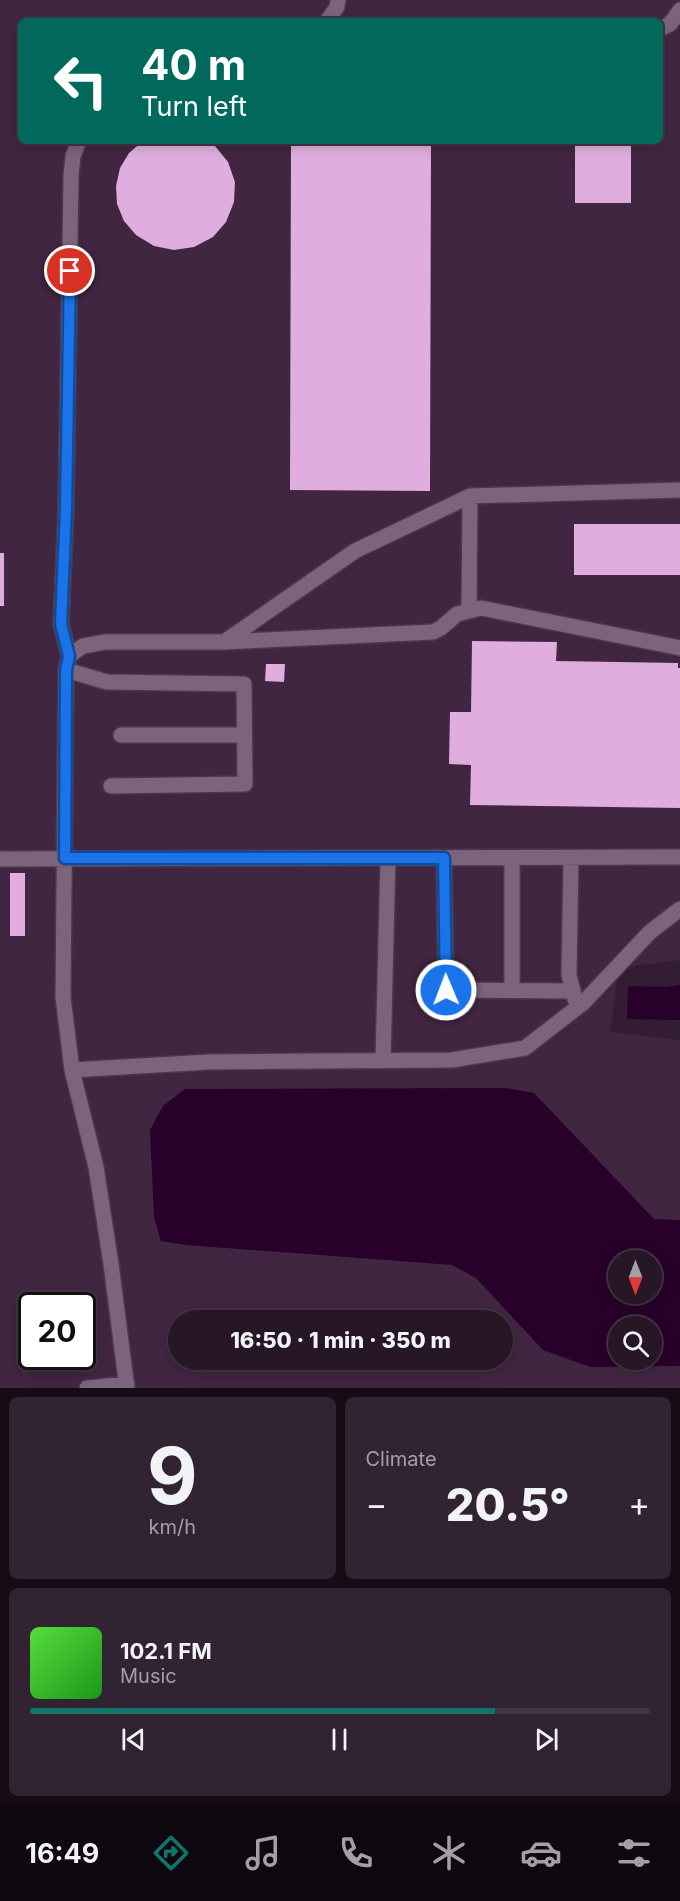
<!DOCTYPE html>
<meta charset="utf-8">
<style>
:root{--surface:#261626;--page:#322332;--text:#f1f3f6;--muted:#a49fa7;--line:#423543;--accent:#0f766e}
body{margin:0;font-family:Inter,sans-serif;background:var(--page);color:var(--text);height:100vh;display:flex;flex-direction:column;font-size:22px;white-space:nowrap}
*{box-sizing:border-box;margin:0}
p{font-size:20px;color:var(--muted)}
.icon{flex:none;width:33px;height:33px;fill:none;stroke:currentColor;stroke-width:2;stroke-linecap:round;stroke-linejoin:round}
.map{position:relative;height:1388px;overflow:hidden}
.panel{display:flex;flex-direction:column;gap:9px;padding:9px;background:#150c15;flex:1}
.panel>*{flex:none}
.top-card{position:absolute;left:18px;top:18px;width:645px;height:126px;border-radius:9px;box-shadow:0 3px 15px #0003,0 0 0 2px var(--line);background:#00695c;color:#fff;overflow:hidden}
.needle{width:39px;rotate:180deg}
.tools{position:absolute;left:608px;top:1250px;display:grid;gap:12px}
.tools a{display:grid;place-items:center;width:54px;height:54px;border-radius:50%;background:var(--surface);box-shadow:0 3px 15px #0003,0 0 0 2px var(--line);font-size:30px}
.speed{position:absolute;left:18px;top:1292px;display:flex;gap:12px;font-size:30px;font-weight:700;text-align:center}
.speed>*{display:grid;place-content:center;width:78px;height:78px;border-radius:50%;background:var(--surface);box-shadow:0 3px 15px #0003,0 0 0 2px var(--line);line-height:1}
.speed .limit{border:3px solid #111;border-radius:9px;background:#fff;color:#111}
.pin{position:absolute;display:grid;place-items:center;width:51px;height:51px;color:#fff;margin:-26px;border:3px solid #fff;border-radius:50%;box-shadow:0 2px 6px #0007}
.me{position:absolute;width:66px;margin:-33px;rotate:359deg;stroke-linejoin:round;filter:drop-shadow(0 0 4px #0008)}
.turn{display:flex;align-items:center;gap:21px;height:126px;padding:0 24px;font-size:27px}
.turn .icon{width:78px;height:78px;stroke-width:2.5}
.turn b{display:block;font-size:42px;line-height:51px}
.big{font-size:45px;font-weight:800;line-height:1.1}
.panel .card{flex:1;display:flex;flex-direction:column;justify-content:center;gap:9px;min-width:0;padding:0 21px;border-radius:9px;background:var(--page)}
.panel .dial{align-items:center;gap:0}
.dial b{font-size:78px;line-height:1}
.song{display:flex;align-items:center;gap:18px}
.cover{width:72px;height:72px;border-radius:9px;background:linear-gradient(135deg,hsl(110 70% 55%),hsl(120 70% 35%))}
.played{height:6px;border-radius:3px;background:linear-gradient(90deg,var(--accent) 75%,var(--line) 75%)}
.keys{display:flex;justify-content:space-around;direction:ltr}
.heat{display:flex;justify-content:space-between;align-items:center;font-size:33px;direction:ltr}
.panel .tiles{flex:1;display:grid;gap:9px;grid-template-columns:1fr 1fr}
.card:last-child{grid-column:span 2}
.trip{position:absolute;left:168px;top:1310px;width:345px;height:60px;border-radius:30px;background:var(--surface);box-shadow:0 3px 15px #0003,0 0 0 2px var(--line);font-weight:800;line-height:60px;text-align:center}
.tabs{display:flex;height:96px;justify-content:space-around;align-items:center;background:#0f090f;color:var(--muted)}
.tabs .icon{width:42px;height:42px}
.tabs .active{color:var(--accent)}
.tabs b{font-size:27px;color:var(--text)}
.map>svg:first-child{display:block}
</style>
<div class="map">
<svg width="680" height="1388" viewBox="0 0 680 1388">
<rect width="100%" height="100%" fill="#331d33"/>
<path fill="#412641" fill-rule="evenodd" d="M0,0H680V960L619,968L610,1032L680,1040V1388H0ZM21,21H660V141H21ZM618,1260H651V1293H618ZM32,1305H82V1356H32ZM178,1320H502V1359H178ZM618,1326H651V1359H618Z"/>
<path fill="#270129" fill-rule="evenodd" d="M680,985V1020L627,1019L628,986L664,987Z
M507,1088L534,1093L654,1219L680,1220V1366L590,1367L543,1350L476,1278L452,1265L186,1245L161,1241L154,1217L150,1130L163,1106L185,1089ZM618,1260H651V1293H618ZM618,1326H651V1359H618Z"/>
<path fill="#dfaedf" d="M143,141H207L215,146L228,162L235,182L234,202L226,222L213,237L194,247L174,250L154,246L136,235L124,221L117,204L116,186L120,168L129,153Z
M291,141H431L430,491L290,490Z
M575,141H631V203H575Z
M574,524H680V575H574Z
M0,553H4V606H0Z
M472,641L557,642L556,661L678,663V668H680V808L470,805L471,765L449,764L450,712H471Z
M266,664H285L284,682L265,681Z
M10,873H25V936H10Z"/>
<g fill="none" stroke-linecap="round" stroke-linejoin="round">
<g stroke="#4a384b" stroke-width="18">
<path id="minor" d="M327,21L337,7L338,0
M660,29L670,24L680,10
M469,610L470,496L680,490
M224,642L433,632L441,628L457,614L481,608L680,648
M69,656L61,624L66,509L71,176L73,156L79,141
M66,670L107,682L244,684L245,784L111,786
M121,735H244
M444,858L446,990L573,991
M512,858V990
M571,858L569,975L575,999
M0,859L680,857
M383,1061L388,858
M72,1070L208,1062L452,1060L525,1048L583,1003L650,932L680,909
M87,1388L127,1384
M127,1388L111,1264L96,1167L72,1070L63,997L66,670L69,656L83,646L105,642H224L355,551L470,496"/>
</g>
<use href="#minor" stroke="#7d647d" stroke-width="15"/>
</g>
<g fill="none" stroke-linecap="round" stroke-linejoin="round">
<g stroke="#114b97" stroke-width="15">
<path id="route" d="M70,271L66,509L61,624L69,656L66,670L65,858H444L446,990"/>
</g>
<use href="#route" stroke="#1a73e8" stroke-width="10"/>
</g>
</svg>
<div class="tools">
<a><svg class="needle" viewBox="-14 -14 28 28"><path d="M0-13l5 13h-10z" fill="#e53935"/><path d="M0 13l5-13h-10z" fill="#a49fa7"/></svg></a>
<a><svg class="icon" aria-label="search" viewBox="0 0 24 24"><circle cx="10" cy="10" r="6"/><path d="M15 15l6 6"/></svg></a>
</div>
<div class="speed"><div class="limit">20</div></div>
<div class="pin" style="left:70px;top:271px;background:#d93025"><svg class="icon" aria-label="arrive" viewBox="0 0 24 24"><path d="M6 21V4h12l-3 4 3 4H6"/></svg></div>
<svg class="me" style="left:446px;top:990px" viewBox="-20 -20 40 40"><circle r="17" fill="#1a73e8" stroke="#fff" stroke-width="3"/><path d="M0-11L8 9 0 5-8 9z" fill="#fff"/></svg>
<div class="trip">16:50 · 1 min · 350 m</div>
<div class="top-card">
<div class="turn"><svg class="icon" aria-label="left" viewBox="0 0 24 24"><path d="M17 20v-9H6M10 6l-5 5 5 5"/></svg><div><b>40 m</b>Turn left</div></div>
</div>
</div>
<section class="panel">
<div class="tiles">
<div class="card dial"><b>9</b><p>km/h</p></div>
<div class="card"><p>Climate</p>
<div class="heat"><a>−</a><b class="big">20.5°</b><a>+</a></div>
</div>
<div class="card">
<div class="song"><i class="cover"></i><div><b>102.1 FM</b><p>Music</p></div></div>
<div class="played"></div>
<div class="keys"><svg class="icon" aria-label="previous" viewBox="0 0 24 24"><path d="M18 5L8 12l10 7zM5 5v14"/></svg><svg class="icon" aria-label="pause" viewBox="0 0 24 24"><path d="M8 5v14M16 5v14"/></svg><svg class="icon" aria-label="next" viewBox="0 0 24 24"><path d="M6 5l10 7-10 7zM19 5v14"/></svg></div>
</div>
</div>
</section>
<nav class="tabs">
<b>16:49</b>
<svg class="icon active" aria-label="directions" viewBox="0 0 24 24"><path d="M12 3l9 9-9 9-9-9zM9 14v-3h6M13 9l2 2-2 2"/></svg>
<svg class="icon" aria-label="music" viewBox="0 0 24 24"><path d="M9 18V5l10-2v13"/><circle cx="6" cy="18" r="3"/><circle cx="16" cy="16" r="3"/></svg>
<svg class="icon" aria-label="phone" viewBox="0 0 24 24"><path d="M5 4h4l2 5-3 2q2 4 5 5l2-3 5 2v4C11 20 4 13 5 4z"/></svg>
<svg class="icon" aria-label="climate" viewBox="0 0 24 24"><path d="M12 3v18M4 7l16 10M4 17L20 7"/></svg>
<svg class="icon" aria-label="car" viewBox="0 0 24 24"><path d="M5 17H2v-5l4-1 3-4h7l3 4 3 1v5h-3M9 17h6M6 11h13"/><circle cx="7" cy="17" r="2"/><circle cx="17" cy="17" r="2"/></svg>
<svg class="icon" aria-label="filters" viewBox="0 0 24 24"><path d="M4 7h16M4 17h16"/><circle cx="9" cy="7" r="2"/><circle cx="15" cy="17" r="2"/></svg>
</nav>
